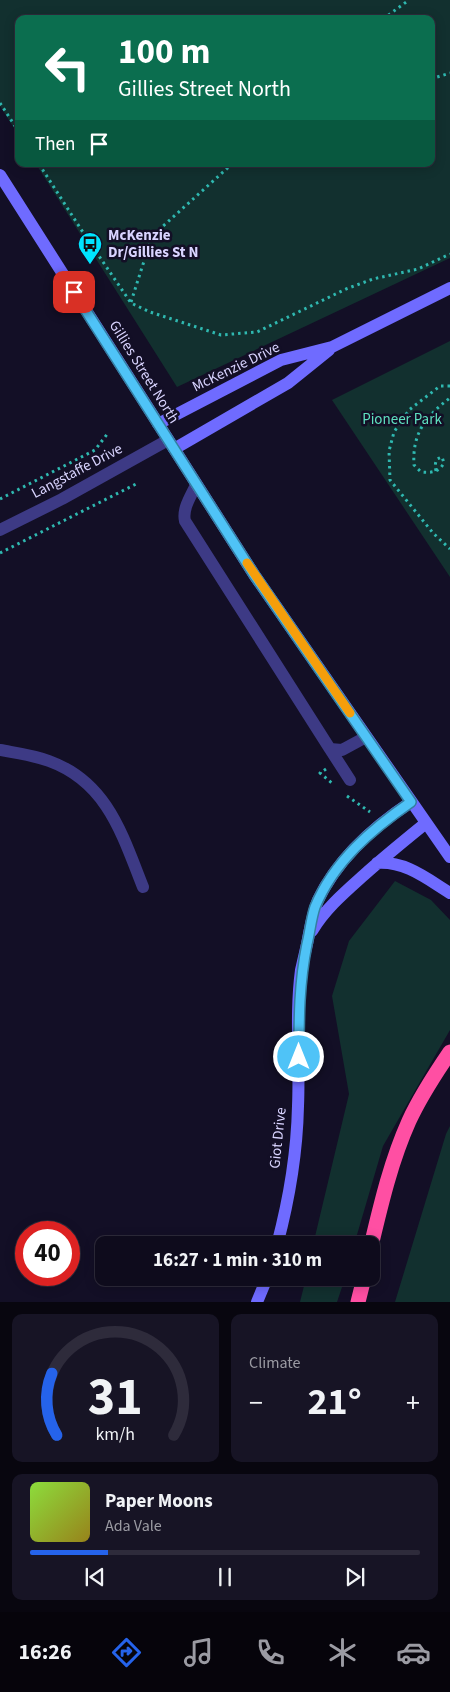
<!DOCTYPE html>
<meta charset="utf-8">
<style>
:root{--surface:#0e0b1c;--page:#171425;--text:#f1f3f6;--muted:#9b9ba3;--line:#2e2b3b;--accent:#2563eb}
body{margin:0;font-family:"Source Sans 3",sans-serif;background:var(--page);color:var(--text);height:100vh;display:flex;flex-direction:column;font-size:19px;white-space:nowrap}
*{box-sizing:border-box;margin:0}
p{font-size:16px;color:var(--muted)}
.icon{flex:none;width:28px;height:28px;fill:none;stroke:currentColor;stroke-width:2;stroke-linecap:round;stroke-linejoin:round}
.map{position:relative;height:1302px;overflow:hidden}
.drawer{display:flex;flex-direction:column;gap:12px;padding:12px;background:#08060f;flex:1}
.drawer>*{flex:none}
.banner{position:absolute;left:15px;top:15px;width:420px;height:152px;border-radius:10px;box-shadow:0 2px 12px #0003,0 0 0 1px var(--line);background:#0b6e4f;color:#fff;overflow:hidden}
.speed{position:absolute;left:15px;top:1221px;display:flex;gap:10px;font-size:25px;font-weight:700;text-align:center}
.speed>*{display:grid;place-content:center;width:65px;height:65px;border-radius:50%;background:var(--surface);box-shadow:0 2px 12px #0003,0 0 0 1px var(--line);line-height:1}
.speed .limit{border:8px solid #d22;background:#fff;color:#111}
.pin{position:absolute;display:grid;place-items:center;width:42px;height:42px;color:#fff;margin:-21px;border-radius:10px;box-shadow:0 2px 8px #0006}
.me{position:absolute;width:55px;margin:-28px;rotate:0deg;stroke-linejoin:round;filter:drop-shadow(0 0 4px #0008)}
.turn{display:flex;align-items:center;gap:18px;height:105px;padding:0 20px;font-size:22px}
.turn .icon{width:65px;height:65px;stroke-width:2.5}
.turn b{display:block;font-size:35px;line-height:42px}
.then{display:flex;align-items:center;height:48px;padding:0 20px;background:#0003;gap:10px;font-size:19px}
.big{font-size:38px;font-weight:700;line-height:1.1}
.drawer .tile{flex:1;display:flex;flex-direction:column;justify-content:center;gap:8px;min-width:0;padding:0 18px;border-radius:10px;background:var(--page)}
.drawer .dial{align-items:center;gap:0}
.dial svg{height:130px;overflow:visible;fill:none;stroke:var(--line);stroke-width:7;stroke-linecap:round;text-anchor:middle}
.dial text{fill:var(--text);stroke:none}
.song{display:flex;align-items:center;gap:15px}
.cover{width:60px;height:60px;border-radius:8px;background:linear-gradient(135deg,hsl(90 70% 55%),hsl(50 70% 35%))}
.played{height:5px;border-radius:2px;background:linear-gradient(90deg,var(--accent) 20%,var(--line) 20%)}
.keys{display:flex;justify-content:space-around;direction:ltr}
.heat{display:flex;justify-content:space-between;align-items:center;font-size:28px;direction:ltr}
.drawer .tiles{flex:1;display:grid;gap:12px;grid-template-columns:1fr 1fr}
.tile:last-child{grid-column:span 2}
.trip{position:absolute;left:95px;top:1236px;width:285px;height:50px;border-radius:10px;background:var(--surface);box-shadow:0 2px 12px #0003,0 0 0 1px var(--line);font-weight:700;line-height:50px;text-align:center}
.tab-bar{display:flex;height:80px;justify-content:space-around;align-items:center;background:#06040b;color:var(--muted)}
.tab-bar .icon{width:35px;height:35px}
.tab-bar .active{color:var(--accent)}
.tab-bar b{font-size:22px;color:var(--text)}
.map>svg:first-child{display:block}
</style>
<div class="map">
<svg width="450" height="1302" viewBox="0 0 450 1302">
<rect width="100%" height="100%" fill="#130f26"/>
<path fill="#12302f" d="M0,0H450V258L177,387L36,164H431V19H19V136L0,106Z
M450,341V577L332,400Z
M395,881L431,900L450,920V1030L383,1146L354,1245H313L349,1094L332,996L349,941Z
M450,1126V1302H395L446,1134Z
M306,1278H345L337,1302H300Z"/>
<g fill="none" stroke-linecap="round" stroke-linejoin="round">
<path stroke="#2fb8b0" stroke-width="3" stroke-dasharray="2.5 4" stroke-linecap="butt" d="M383,19L409,0
M431,79L450,73
M0,103L19,132
M39,164L86,237L131,303L150,312L221,335L257,332L346,289L373,279L418,269L450,254
M131,302L152,236L232,164
M450,386H440L409,410L394,432L389,451L390,480L433,533L450,549
M436,471C435,466 435,463 437,459L442,457L444,463C439,472 432,473 421,472L414,465C412,433 426,416 450,398
M0,499L95,450L108,433
M0,553L136,484
M326,769L320,773L333,784
M347,796L370,812"/>
<path stroke="#3d3a85" stroke-width="12" d="M196,485C191,496 182,509 185,521L330,749L342,750L366,737
M0,530L62,499L168,440
M330,749L350,780
M0,750C16,753 33,755 49,761C107,782 122,834 143,887"/>
<path stroke="#6f6bff" stroke-width="12" d="M0,175L255,576L450,857
M158,424L281,360L332,347L450,288
M174,449L288,383L329,350
M377,863C406,861 427,879 450,893
M312,931C325,909 345,892 364,875C384,857 405,840 426,823
M277,1245C289,1200 297,1153 298,1106C300,1061 295,1015 301,970C303,961 305,953 307,944C310,929 312,914 318,900C338,858 373,827 411,802
M257,1302L267,1278"/>
<path stroke="#ff4fa3" stroke-width="15" d="M371,1246C381,1204 391,1161 409,1121C420,1097 435,1074 450,1052
M358,1302L364,1278"/>
</g>
<g fill="none" stroke-linecap="round" stroke-linejoin="round">
<g stroke="#337fa1" stroke-width="12">
<path id="route" d="M74,292L255,576L411,802C372,829 334,861 315,907C311,919 310,932 307,944C299,984 299,1017 299,1057"/>
</g>
<use href="#route" stroke="#4fc3f7" stroke-width="9"/>
<path stroke="#f59e0b" stroke-width="9" d="M247,563L350,713"/>
</g>
<defs>
<g id="bus-pin" transform="scale(1.25)"><path d="M0 17L-7.5 6A9.5 9.5 0 1 1 7.5 6Z" fill="#00e5ff" stroke="#130f26"/><path d="M-5-6H5V4H4V6H2V4H-2V6H-4V4H-5ZM-3.5-4V0h7V-4ZM-3.5 1.2v1.5H-2V1.2ZM2 1.2v1.5H3.5V1.2Z" fill="#111"/></g>
</defs>
<g fill-rule="evenodd">
<use href="#bus-pin" x="90" y="244"/>
</g>
<g text-anchor="middle" dominant-baseline="central" stroke-width="5" stroke-linejoin="round" paint-order="stroke">
<g font-size="15" font-weight="bold" fill="#d9d4ff" stroke="#130f26" text-anchor="start">
<text x="108" y="235">McKenzie<tspan x="108" dy="17">Dr/Gillies St N</tspan></text>
</g>
<g font-size="15" fill="#d9d4ff" stroke="#130f26">
<text transform="translate(236 367) rotate(-26)">McKenzie Drive</text>
<text transform="translate(144 372) rotate(58)">Gillies Street North</text>
<text transform="translate(77 471) rotate(-28)">Langstaffe Drive</text>
<text transform="translate(278 1138) rotate(-84)">Giot Drive</text>
</g>
<g font-size="15" fill="#5fe0c0" stroke="#130f26">
<text x="402" y="419">Pioneer Park</text>
</g>
</g>
</svg>
<div class="speed"><div class="limit">40</div></div>
<div class="pin" style="left:74px;top:292px;background:#d93025"><svg class="icon" aria-label="arrive" viewBox="0 0 24 24"><path d="M6 21V4h12l-3 4 3 4H6"/></svg></div>
<svg class="me" style="left:299px;top:1057px" viewBox="-20 -20 40 40"><circle r="17" fill="#4fc3f7" stroke="#fff" stroke-width="3"/><path d="M0-11L8 9 0 5-8 9z" fill="#fff"/></svg>
<div class="trip">16:27 · 1 min · 310 m</div>
<div class="banner">
<div class="turn"><svg class="icon" aria-label="left" viewBox="0 0 24 24"><path d="M17 20v-9H6M10 6l-5 5 5 5"/></svg><div><b>100 m</b>Gillies Street North</div></div>
<div class="then">Then<svg class="icon" aria-label="arrive" viewBox="0 0 24 24"><path d="M6 21V4h12l-3 4 3 4H6"/></svg></div>
</div>
</div>
<section class="drawer">
<div class="tiles">
<div class="tile dial"><svg viewBox="0 0 100 80">
<path d="M14 69A42 42 0 1 1 86 69"/>
<path d="M14 69A42 42 0 0 1 11 31" stroke="#2563eb"/>
<text x="50" y="56" font-size="32" font-weight="700">31</text>
<text x="50" y="72" font-size="11">km/h</text>
</svg></div>
<div class="tile"><p>Climate</p>
<div class="heat"><a>−</a><b class="big">21°</b><a>+</a></div>
</div>
<div class="tile">
<div class="song"><i class="cover"></i><div><b>Paper Moons</b><p>Ada Vale</p></div></div>
<div class="played"></div>
<div class="keys"><svg class="icon" aria-label="previous" viewBox="0 0 24 24"><path d="M18 5L8 12l10 7zM5 5v14"/></svg><svg class="icon" aria-label="pause" viewBox="0 0 24 24"><path d="M8 5v14M16 5v14"/></svg><svg class="icon" aria-label="next" viewBox="0 0 24 24"><path d="M6 5l10 7-10 7zM19 5v14"/></svg></div>
</div>
</div>
</section>
<nav class="tab-bar">
<b>16:26</b>
<svg class="icon active" aria-label="directions" viewBox="0 0 24 24"><path d="M12 3l9 9-9 9-9-9zM9 14v-3h6M13 9l2 2-2 2"/></svg>
<svg class="icon" aria-label="music" viewBox="0 0 24 24"><path d="M9 18V5l10-2v13"/><circle cx="6" cy="18" r="3"/><circle cx="16" cy="16" r="3"/></svg>
<svg class="icon" aria-label="phone" viewBox="0 0 24 24"><path d="M5 4h4l2 5-3 2q2 4 5 5l2-3 5 2v4C11 20 4 13 5 4z"/></svg>
<svg class="icon" aria-label="climate" viewBox="0 0 24 24"><path d="M12 3v18M4 7l16 10M4 17L20 7"/></svg>
<svg class="icon" aria-label="car" viewBox="0 0 24 24"><path d="M5 17H2v-5l4-1 3-4h7l3 4 3 1v5h-3M9 17h6M6 11h13"/><circle cx="7" cy="17" r="2"/><circle cx="17" cy="17" r="2"/></svg>
</nav>
